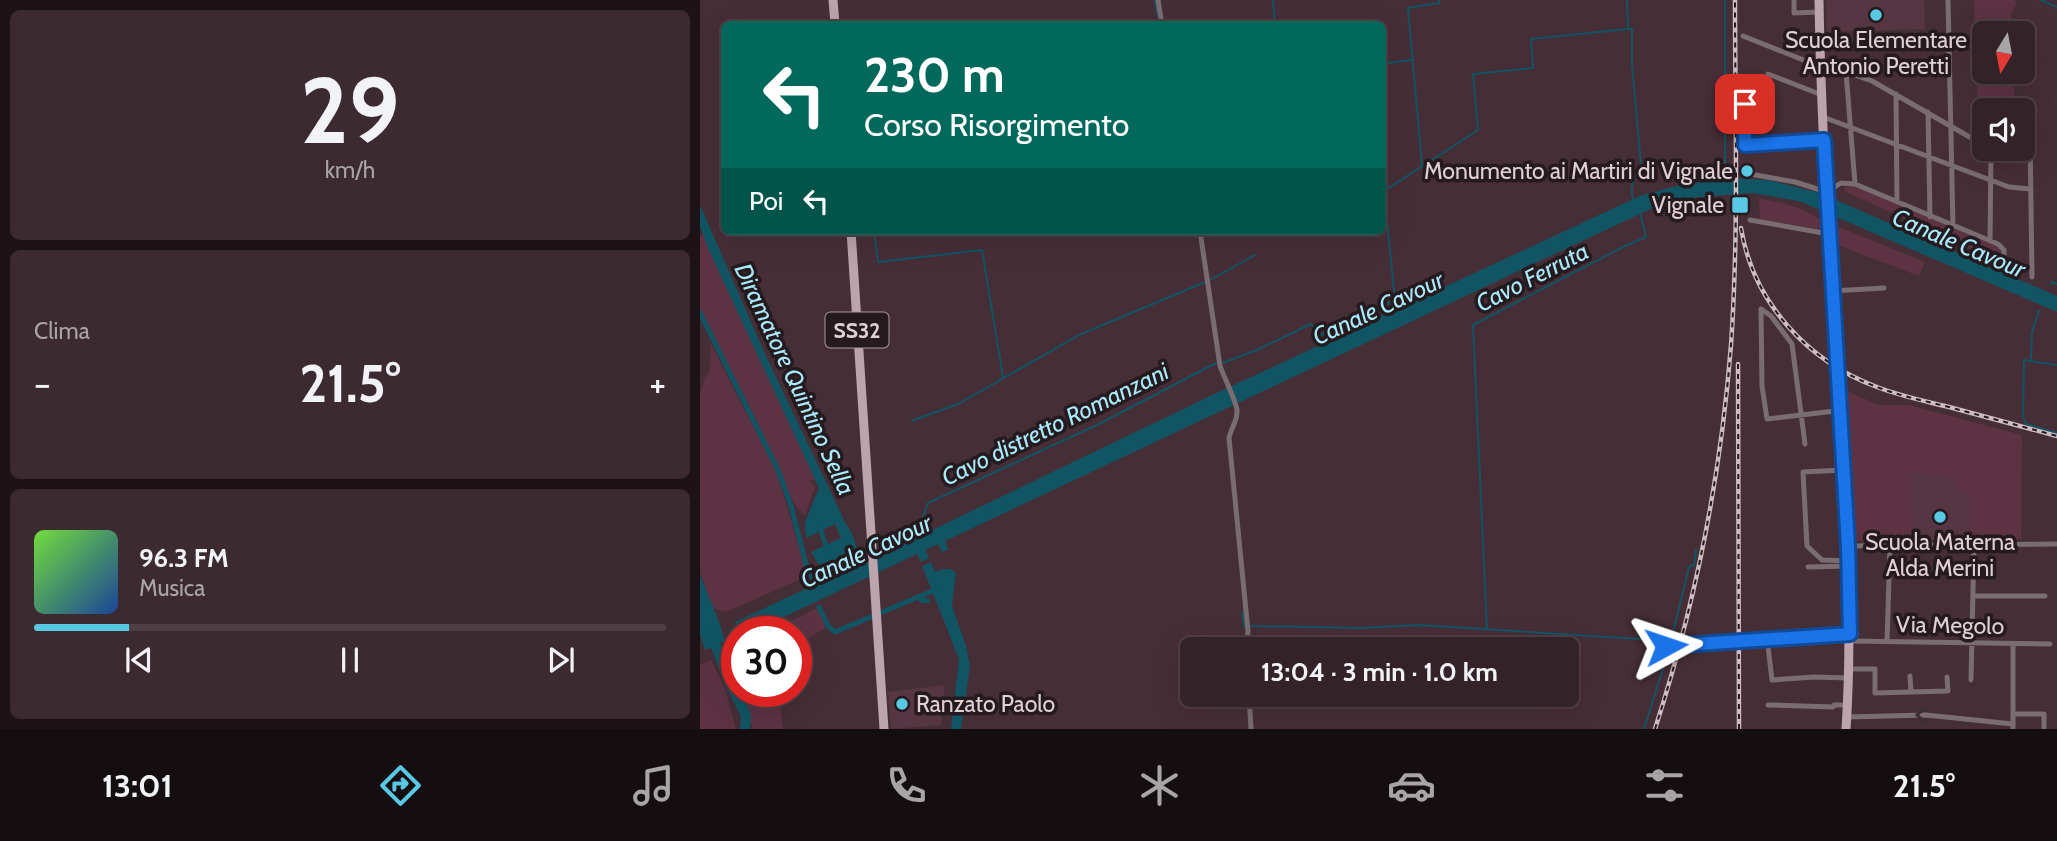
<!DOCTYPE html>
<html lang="it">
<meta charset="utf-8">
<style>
:root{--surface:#342229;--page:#3c2a31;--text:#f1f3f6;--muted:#a9a4a8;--line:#4e3f46;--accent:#58c8e4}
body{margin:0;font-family:Cabin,sans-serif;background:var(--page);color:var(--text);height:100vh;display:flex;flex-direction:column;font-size:26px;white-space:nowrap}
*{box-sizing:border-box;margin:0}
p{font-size:23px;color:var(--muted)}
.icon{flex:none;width:38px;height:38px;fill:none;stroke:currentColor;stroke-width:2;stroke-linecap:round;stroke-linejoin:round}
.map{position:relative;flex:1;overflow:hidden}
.details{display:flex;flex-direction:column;gap:10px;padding:10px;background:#1d1317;width:700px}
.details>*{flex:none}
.banner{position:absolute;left:21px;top:21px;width:665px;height:214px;border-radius:10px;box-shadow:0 7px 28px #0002,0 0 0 2px var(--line);background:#00695c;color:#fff;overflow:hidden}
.needle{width:46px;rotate:190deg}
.tools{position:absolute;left:1272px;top:21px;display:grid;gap:14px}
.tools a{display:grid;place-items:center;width:63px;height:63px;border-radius:10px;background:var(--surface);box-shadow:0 7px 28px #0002,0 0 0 2px var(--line);font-size:35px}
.speed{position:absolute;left:21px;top:616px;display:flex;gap:14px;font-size:35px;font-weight:700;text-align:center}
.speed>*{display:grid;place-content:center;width:91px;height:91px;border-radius:50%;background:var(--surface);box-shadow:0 7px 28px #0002,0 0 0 2px var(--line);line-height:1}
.speed .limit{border:10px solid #d22;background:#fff;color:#111}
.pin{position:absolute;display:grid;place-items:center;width:60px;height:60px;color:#fff;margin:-30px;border-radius:14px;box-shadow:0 4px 10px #0006}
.me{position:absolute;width:77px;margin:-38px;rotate:85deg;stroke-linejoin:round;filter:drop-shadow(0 0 5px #0008)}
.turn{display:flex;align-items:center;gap:24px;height:147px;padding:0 28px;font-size:32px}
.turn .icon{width:91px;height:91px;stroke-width:2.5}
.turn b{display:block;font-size:49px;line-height:60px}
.then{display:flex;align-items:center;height:66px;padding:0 28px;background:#0003;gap:14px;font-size:26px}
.big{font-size:52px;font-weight:700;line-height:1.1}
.details .tile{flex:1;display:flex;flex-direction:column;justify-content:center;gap:10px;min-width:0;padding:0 24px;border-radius:10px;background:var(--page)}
.details .dial{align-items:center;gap:0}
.dial b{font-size:91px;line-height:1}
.song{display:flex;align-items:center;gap:21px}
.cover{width:84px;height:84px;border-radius:10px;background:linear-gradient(135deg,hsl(100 70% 55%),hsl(220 70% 35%))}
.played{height:7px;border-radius:4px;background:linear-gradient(90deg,var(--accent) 15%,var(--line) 15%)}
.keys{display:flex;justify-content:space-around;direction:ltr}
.heat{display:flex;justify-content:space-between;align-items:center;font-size:38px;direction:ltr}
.trip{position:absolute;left:480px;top:637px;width:399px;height:70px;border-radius:10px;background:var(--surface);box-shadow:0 7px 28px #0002,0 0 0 2px var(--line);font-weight:700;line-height:70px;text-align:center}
.tabs{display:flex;height:112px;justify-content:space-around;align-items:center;background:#150e10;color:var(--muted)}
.tabs .icon{width:49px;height:49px}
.tabs .on{color:var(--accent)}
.tabs b{font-size:32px;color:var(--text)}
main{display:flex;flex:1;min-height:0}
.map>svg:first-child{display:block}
</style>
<main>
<section class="details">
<div class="tile dial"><b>29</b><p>km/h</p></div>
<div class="tile"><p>Clima</p>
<div class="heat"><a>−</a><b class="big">21.5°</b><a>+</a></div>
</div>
<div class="tile">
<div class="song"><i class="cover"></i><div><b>96.3 FM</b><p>Musica</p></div></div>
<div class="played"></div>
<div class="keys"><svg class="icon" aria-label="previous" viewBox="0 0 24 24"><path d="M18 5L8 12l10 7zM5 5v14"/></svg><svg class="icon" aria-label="pause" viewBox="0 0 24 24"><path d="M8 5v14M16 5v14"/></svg><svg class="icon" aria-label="next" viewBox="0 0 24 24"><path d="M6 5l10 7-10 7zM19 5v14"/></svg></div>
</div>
</section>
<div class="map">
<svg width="1357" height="729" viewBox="0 0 1357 729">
<rect width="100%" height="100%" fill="#462e37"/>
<path fill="#553642" d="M1126,0H1224L1225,29L1127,32Z
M1210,471L1258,480L1269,495V539L1212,541Z
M245,685L241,725L191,729L188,692Z"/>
<path fill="#5d3344" d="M1274,0H1313L1317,2L1311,14L1312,33H1284V72H1313L1315,110H1284V136L1279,139Z
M1154,186L1297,246L1303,253V259L1298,261L1144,191V187Z
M1059,199C1082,202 1102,207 1122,221V230L1060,219Z
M1134,225L1225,262L1219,276L1135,244Z
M3,233L115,479L110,481L115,487L105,516L93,502L56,419L0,309V235Z
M11,344L77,473L104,564L103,578L26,612L13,608L0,572V393L5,377L9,374Z
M1142,389L1179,405H1208L1322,435L1321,539H1269V495L1259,494L1258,480L1211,471L1212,541H1152Z
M118,608L127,627L96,645V632H67Z
M11,660L25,688L36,729H0V665Z
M40,691H78L83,729H53Z"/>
<path fill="#115564" d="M1027,178L1068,180L1120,193L1357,296V312L1099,201L1052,193L986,198L961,204L245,541L248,550L242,552L238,544L225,550L229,558L221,562L217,554L52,632H37V636L34,637L30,629L36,626L35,622L131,577L130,573L145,566L149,570L164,562L163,560L157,562L156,560L168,557V561L175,558L176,553L195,544L197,547L508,397L942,195L981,185Z
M0,205L65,354L146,524C155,534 154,544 160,555L154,558L151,552L147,555L144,563L129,571L120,567L111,552L141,538L135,524L106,538L105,522L119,488L8,248L0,226Z
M231,562L235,572C244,569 250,567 256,573L252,606L266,646L270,666L261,729H251L259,659L222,566Z
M0,575C9,598 19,618 25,641L5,650L0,635Z"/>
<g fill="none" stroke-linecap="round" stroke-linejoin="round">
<path stroke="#115564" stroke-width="2" d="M455,0L458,16
M573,0L575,24
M927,0L928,28
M1025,0V180
M1341,0L1357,7
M929,29H932V64L941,165C935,176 929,186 933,199
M682,61L688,63L711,60
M722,165L708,8L739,3V0
M174,231L178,262L282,250L303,377
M510,280L555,255
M1351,284L1352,282L1357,284
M1331,359L1332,332L1339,311
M523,363L559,349L611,324L619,336L695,300L684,191L778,130L773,74L833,68L831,39L928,29
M1357,365L1324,360L1323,416L1326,424L1357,433
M212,421L260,403L379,335L505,282
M220,525L228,503L397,425L516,363
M543,612L544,627
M550,626L661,628L718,625L971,641
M787,630L773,325L923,247L946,237L940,213
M971,641L989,567L994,565L996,550
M944,729L970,646"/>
<path stroke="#115564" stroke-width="5" d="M0,313L78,470L91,506L106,564L105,577L108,582
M119,525L128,552
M107,567L113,579
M220,596L221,600L228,601
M119,607L128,626L135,632L237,589"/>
<path stroke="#115564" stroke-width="10" d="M12,636L30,684L46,715L45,729"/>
<path stroke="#7a6d72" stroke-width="5" d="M458,0L462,24
M1094,0V13L1119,12
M1248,0L1253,227
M1043,36L1121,67
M1120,63L1172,81L1280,143L1284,140
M1146,72L1155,184
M1063,85L1068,74L1122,95
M1196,94L1197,202
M1045,104V145L1124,140
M1228,112L1230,217
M1123,117L1309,187L1330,189
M1323,134L1330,133L1332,277
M1050,174L1095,182L1127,192L1141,183L1155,184L1298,244L1304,250V267
M1050,220L1129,234
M500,231L520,366C524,377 536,401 537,410C538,420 531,428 529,438L548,631L546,649
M1290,241L1291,149
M1132,291L1184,288
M1105,444L1092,344L1071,316L1061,309L1062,386L1067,419L1135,411H1139
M1143,470L1103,472L1107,546L1122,560L1149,561
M1148,546L1357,544
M1108,567L1149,566
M1273,596H1345
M1067,638L1072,680L1114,677L1149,678
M1150,641L1350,644
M1187,642L1190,546
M966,646L1150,634
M1149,669H1175V693L1248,691L1247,677
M1210,676L1211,692
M1271,680L1274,545
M549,695L551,729
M1068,705L1133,707L1134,705H1148
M1313,714H1344V729
M1147,717L1226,715L1313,724
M1313,729V644"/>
<path stroke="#bda3ac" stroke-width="9" d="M133,0L135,24
M1119,0C1121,123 1129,247 1137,370C1144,490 1154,609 1146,729
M151,231L184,729"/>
<g stroke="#cdbcc2" stroke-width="4.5">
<path id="rail" d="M1041,228C1053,302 1107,361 1177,387C1200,396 1225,401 1249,407C1285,417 1321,426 1357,436
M1038,364L1039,729
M955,729C995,605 1021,475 1031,345C1039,230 1035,115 1035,0"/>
</g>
<use href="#rail" stroke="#251a1e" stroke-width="2" stroke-dasharray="5" stroke-linecap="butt"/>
</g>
<defs><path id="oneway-chevron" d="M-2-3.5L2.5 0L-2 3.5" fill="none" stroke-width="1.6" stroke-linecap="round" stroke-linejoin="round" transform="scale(1.75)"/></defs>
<use stroke="#3a2f33" href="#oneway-chevron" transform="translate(1221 715) rotate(-179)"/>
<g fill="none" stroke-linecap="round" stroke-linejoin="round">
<g stroke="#114b97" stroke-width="18">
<path id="route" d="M966,646L1150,634L1148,546L1124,140L1045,145V104"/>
</g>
<use href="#route" stroke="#1a73e8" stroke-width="12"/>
</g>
<g fill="#58c8e4" stroke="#251a1e" stroke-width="2.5">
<circle cx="1176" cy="15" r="7"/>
<circle cx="1047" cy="171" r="7"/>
<rect x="1031" y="196" width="18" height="18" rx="3.5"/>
<circle cx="1240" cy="517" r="7"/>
<circle cx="202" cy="704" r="7"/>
</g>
<g text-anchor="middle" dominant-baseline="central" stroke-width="7" stroke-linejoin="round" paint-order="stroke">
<rect fill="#251a1e" stroke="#a8999e" stroke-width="2" x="125.5" y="312.5" width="63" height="35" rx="5"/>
<g font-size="21" font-weight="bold" fill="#e0d0d5">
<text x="157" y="330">SS32</text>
</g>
<g font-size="23" fill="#e0d0d5" stroke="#251a1e">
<text x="1176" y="40">Scuola Elementare<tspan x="1176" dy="26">Antonio Peretti</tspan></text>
<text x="1033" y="171" text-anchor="end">Monumento ai Martiri di Vignale</text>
<text x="1024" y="205" text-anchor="end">Vignale</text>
<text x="1240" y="542">Scuola Materna<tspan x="1240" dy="26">Alda Merini</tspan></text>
<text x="216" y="704" text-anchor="start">Ranzato Paolo</text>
</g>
<g font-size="23" fill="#e0d0d5" stroke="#251a1e">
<text transform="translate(1250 625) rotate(1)">Via Megolo</text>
</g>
<g font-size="24" font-style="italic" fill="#a8e9fa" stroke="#251a1e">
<text transform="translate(1259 243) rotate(23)">Canale Cavour</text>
<text transform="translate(832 277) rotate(-27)">Cavo Ferruta</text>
<text transform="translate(678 308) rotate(-25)">Canale Cavour</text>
<text transform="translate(95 379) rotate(65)">Diramatore Quintino Sella</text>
<text transform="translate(355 424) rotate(-26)">Cavo distretto Romanzani</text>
<text transform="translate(166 551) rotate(-25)">Canale Cavour</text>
</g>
</g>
</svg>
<div class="tools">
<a><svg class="needle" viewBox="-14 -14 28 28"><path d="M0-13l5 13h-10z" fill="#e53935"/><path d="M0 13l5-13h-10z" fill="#a9a4a8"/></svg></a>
<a><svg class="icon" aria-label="sound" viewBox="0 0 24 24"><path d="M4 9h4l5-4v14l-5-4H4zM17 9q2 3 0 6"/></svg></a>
</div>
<div class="speed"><div class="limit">30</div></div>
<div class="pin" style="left:1045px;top:104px;background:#d93025"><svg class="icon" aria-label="arrive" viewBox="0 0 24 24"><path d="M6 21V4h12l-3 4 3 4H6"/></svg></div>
<svg class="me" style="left:966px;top:646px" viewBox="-20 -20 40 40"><path d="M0-17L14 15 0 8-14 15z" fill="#1a73e8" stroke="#fff" stroke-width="4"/></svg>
<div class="trip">13:04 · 3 min · 1.0 km</div>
<div class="banner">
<div class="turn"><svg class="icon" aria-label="left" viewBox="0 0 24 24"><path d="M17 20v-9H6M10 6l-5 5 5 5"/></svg><div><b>230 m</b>Corso Risorgimento</div></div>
<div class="then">Poi<svg class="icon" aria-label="left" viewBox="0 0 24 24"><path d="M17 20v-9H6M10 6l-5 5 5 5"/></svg></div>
</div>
</div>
</main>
<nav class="tabs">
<b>13:01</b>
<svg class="icon on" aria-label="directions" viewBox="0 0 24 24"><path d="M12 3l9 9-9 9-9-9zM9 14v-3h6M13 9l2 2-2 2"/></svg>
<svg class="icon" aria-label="music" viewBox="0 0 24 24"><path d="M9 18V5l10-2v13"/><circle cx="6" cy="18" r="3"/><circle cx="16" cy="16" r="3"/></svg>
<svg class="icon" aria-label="phone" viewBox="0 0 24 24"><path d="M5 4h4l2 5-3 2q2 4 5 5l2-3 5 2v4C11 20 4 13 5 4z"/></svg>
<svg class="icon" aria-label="climate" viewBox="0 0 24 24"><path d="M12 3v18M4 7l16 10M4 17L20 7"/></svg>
<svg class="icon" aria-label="car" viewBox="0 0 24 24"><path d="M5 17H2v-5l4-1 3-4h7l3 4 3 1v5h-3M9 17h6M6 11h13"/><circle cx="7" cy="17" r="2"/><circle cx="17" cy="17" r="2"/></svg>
<svg class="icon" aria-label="filters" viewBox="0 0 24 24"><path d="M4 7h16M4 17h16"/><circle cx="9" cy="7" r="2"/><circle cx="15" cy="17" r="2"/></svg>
<b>21.5°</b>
</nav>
